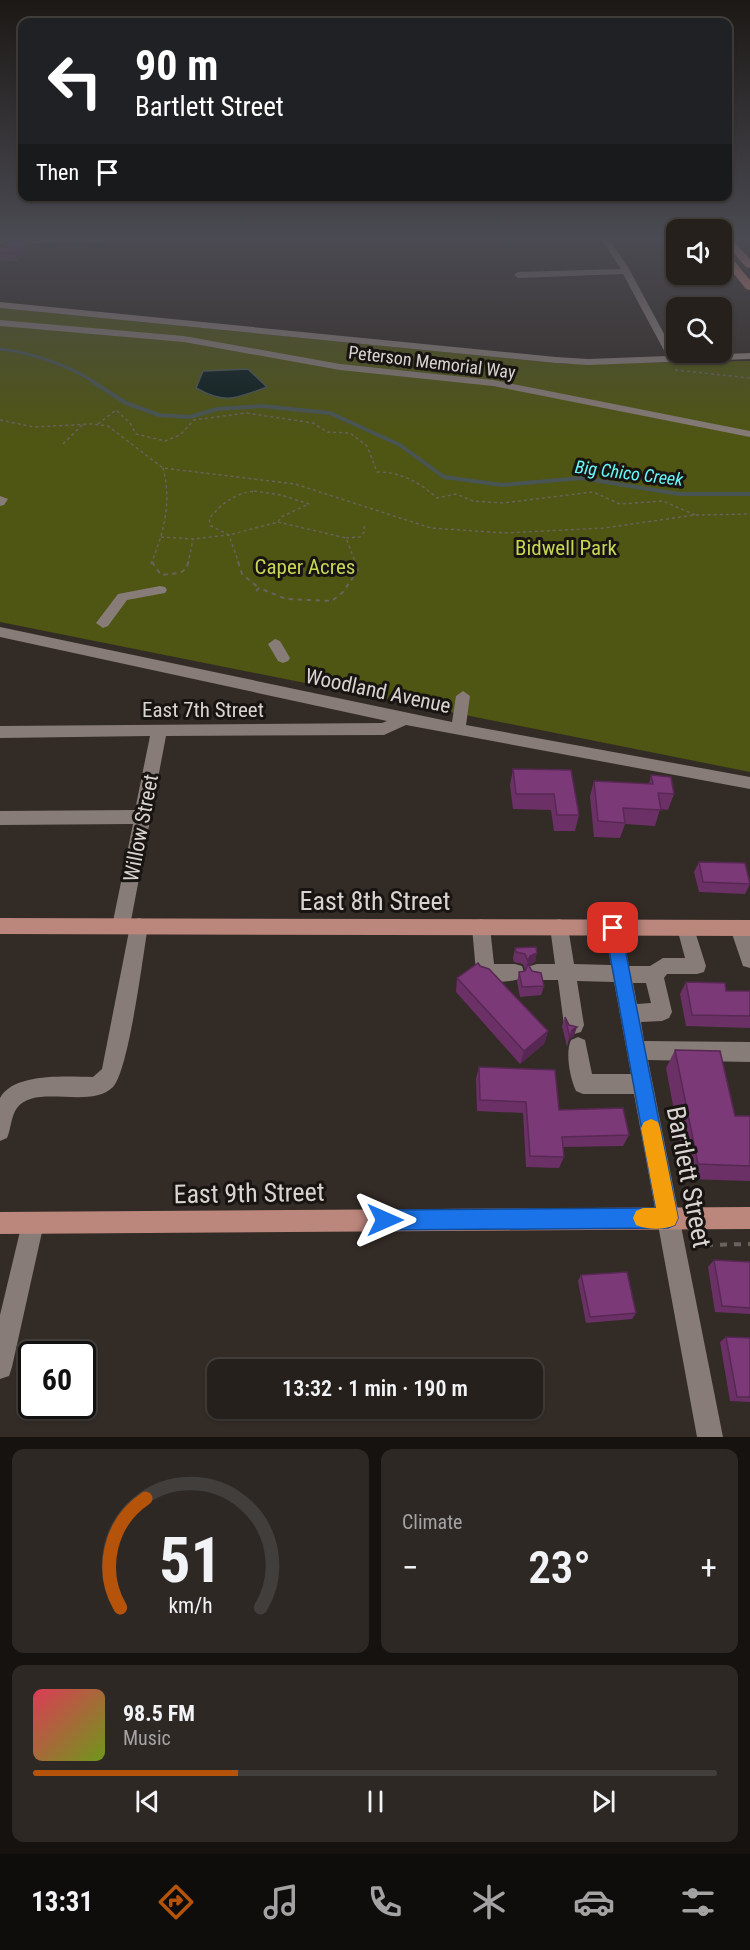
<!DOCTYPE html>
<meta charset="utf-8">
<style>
:root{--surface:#26201c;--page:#2e2825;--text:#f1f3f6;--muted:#a4a3a3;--line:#423e3b;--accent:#b45309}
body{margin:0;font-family:"Roboto Condensed",sans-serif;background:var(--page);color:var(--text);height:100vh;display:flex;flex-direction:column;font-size:22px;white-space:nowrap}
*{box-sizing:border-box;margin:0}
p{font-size:20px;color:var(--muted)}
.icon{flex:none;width:33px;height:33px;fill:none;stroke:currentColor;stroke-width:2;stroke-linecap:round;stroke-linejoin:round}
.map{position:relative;height:1437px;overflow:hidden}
.panel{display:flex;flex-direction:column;gap:12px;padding:12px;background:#15120f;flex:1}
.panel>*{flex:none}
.top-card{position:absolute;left:18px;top:18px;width:714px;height:183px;border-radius:12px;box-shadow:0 2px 4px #0004,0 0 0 2px var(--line);background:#202124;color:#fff;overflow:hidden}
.controls{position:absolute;left:666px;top:219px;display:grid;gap:12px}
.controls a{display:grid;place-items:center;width:66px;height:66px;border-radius:12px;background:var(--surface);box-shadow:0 2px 4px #0004,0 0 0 2px var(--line);font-size:30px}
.speed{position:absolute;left:18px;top:1341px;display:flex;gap:12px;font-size:30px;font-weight:700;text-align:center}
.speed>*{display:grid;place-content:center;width:78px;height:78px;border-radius:50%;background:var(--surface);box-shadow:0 2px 4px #0004,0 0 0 2px var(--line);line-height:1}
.speed .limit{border:3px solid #111;border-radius:9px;background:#fff;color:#111}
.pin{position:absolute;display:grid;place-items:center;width:51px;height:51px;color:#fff;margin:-26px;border-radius:12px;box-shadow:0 3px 9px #0006}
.me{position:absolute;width:66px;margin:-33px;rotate:90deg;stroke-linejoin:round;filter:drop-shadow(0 0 4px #0008)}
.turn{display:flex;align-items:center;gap:21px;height:126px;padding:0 18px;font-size:27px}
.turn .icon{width:78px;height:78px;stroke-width:2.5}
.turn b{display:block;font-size:42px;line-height:51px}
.then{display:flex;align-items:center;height:57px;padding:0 18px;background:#0003;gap:12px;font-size:22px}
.big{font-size:45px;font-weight:600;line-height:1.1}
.panel .card{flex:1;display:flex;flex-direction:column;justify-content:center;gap:9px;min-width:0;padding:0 21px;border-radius:12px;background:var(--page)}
.panel .dial{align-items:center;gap:0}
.dial svg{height:156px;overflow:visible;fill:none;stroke:var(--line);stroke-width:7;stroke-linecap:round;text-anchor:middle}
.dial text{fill:var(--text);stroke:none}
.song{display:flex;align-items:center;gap:18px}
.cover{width:72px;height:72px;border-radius:9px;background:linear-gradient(135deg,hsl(350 70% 55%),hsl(80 70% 35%))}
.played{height:6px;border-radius:3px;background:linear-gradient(90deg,var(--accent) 30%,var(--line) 30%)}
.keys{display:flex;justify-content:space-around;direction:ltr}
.heat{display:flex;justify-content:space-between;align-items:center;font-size:33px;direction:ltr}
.panel .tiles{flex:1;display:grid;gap:12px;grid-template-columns:1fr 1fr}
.card:last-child{grid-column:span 2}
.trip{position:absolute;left:207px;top:1359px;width:336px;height:60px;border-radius:12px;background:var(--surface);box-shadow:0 2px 4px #0004,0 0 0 2px var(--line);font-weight:600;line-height:60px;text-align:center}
.menu{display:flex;height:96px;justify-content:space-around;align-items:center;background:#0f0d0b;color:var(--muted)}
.menu .icon{width:42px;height:42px}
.menu .selected{color:var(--accent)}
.menu b{font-size:27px;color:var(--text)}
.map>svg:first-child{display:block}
</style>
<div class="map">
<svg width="750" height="1437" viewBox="0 0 750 1437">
<rect width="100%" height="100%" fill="#332b26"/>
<path fill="#4f5512" d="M0,308L566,364L750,361V772L0,622Z"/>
<path fill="#0b1e1e" stroke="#495554" stroke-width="1.5" d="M248,369L267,387C236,398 226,405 196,388L203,371Z"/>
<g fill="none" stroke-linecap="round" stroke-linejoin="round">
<path stroke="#495554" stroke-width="3" d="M0,349C33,353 68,365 96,383"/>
<path stroke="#495554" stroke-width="4" d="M93,382L126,403L159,415L190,417L217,409L262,406L330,413L400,445L444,477L502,485L581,478L679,494H750"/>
<path stroke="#69625e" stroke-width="1.5" stroke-dasharray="3 3" stroke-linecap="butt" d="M675,370L750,378
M0,420L34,427L91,424L108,426L163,468L295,484L431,528L505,533L604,528L695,515L750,514
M98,424L116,410L130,423L136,434L165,441L180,435L194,420L246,413L313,423L327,432L350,433L367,446L377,472C401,472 419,482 437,498L456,494L473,501L503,503L593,492L620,504L663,501L695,515
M63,444L82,425
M254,491L281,495L309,504L281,517L278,522L229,535L211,526L209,519C222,503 234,494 254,491Z
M278,522L346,538L356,564
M161,537L193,539L229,535L239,564
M346,538L360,537L365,531L364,526
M151,564C164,532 172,502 163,468
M188,564L193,539"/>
<path stroke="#69625e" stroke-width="2" stroke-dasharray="4.5 4.5" stroke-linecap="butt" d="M152,562L161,575L180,573L187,568L188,562
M238,562L242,574L259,588
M256,591L259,588L286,599L332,601L343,592L358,570L355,562"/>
<path stroke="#69625e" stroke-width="4" stroke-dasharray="7 7" stroke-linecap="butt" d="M706,1245L750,1244"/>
<path fill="#877c77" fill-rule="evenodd" d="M115,239L111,241L0,244V240Z
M601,239H609L628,267L676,356L750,353V359L588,365L556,363L0,308V302L556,357L588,359L667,356L623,274L518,278L514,275L518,272L621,269Z
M0,320L184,336L340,364L493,380L750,431V437L493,386L340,370L184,342L0,326Z
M0,496L8,499L4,505L0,506Z
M160,586L165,587L167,590L165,593L127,600L108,626L103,628L96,623L118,594Z
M0,627L452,722L456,696L463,691L470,696L466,725L750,777V789L406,725L384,735L166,736L130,926L127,932L121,934L115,932L112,926L133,824L0,825V811L135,810L150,736L0,738V726L382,723L387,721L0,637Z
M275,639L280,641L290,658L288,661L283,663L278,661L268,644Z
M139,918L145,920L148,926C143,955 129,1070 113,1087C90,1110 35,1083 17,1108C11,1116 11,1129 7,1138L0,1141V1098C15,1072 67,1077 93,1077L102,1069L130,926L133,920Z
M481,919L487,921L490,927L494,964H515L522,966L524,972L522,978C510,983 490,983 478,978L476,972L472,927L475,921Z
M559,919L565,921L568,927L574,964L611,965L604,928L607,922L613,920L619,922L622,928L629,966H650L663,958H685L677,928L680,922L686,920L692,922L706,966L704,972L697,974H667L664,978L672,1012L669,1018L662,1021L641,1022L644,1041L750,1042V1062L648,1060L723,1437H697L634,1094H583L576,1091C570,1078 565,1053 571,1040L578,1037L585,1040L592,1074H631L614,982L577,981L584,1025L581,1032L574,1034L567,1032L564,1025L558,980H537L530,978L528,972L530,966L537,964H555L550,927L553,921ZM633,983H646L651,1003L637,1004Z
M739,920L745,922L750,934V968L743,966L730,928L733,922Z
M33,1212L41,1215L44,1223L12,1367L9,1376L0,1379V1315L22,1223L25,1215Z"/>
<path fill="#bb867c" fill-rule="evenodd" d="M0,918L750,920V936L0,934Z
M750,1207V1229L0,1234V1212Z"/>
<path fill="#de8c7f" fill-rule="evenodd" d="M722,239H732L750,259V268L746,267Z
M722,250L726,251L750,280V290L746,289L722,259Z"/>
</g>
<path fill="#6b3166" d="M30,240L32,248L17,261L0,260V247Z
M513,769L571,770L579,815L575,831H554L551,810L513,809L510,785Z
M651,775L674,794L668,810L660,809L655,826L625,824L620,838L594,837L590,796L594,781L649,784Z
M699,862L750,884L745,894L699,892L694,872Z
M536,947L535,962L529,965L532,971L544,986L541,995L520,997L517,982L519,972L525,970L523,964L514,962L513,958L515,948Z
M480,966L548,1031L544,1044L520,1064L456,992L457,978Z
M686,982L726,991H750V1028L686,1026L680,994Z
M565,1017L574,1036L569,1039L567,1047L562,1026Z
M675,1050L735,1116H750V1181L687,1179L666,1068Z
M479,1067L559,1110L629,1135L623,1146L563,1147L564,1157L559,1168L526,1167L523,1113L477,1111L476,1079Z
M714,1260L750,1262V1314L715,1312L708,1267Z
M581,1275L636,1313L632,1319L586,1323L578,1281Z
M726,1337L750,1338V1402L730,1401L720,1342Z"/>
<path fill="#572853" d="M30,240L32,248L17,261L15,253Z
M537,953L535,962L528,965L526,971L530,956Z
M577,1027L574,1036L569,1039L572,1030Z
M548,1031L544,1044L520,1064L524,1051Z"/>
<path fill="#7c3977" stroke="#572853" stroke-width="1.5" d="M10,240H30L15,253L0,252V247Z
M513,769L571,770L579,815H557L554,794H516Z
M651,775L671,777L674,794L658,793L661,810L623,808L625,823L598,821L594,781L653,784Z
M699,862L745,863L750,884L703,882Z
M536,947L537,953L530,956L528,961L525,954L516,952L515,948Z
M478,963L480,966L489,969L548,1031L524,1051L457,978Z
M528,964L532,971L541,973L544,986L522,987L519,972L525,971Z
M686,982L725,983L726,991H750V1016L692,1015Z
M565,1017L569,1025L577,1027L572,1030L570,1038Z
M675,1050L720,1051L735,1116H750V1166L698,1164Z
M479,1067L555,1070L559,1110L623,1108L629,1135L562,1137L564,1157L530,1156L526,1102L480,1100Z
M714,1260L750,1262V1308L722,1306Z
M627,1272L636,1313L590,1317L581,1275Z
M726,1337L750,1338V1397H737Z"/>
<linearGradient id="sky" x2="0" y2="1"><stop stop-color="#1c1815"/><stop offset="0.54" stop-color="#4a4a52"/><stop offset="1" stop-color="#4a4a52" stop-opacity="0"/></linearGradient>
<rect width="750" height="440" fill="url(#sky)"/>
<path fill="#1a73e8" stroke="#114b97" stroke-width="1.5" d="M613,920L619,923L621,928L678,1218L675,1225L668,1228L385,1230L377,1227L374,1220L377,1213L385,1210L656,1208L605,928L607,923Z"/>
<path fill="#f59e0b" d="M651,1119L658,1122L660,1128L678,1218L675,1225C664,1230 648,1230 636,1225L633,1218L636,1211L643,1208H656L641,1128L644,1122Z"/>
<g text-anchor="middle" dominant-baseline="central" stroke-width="6" stroke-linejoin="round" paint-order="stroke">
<g font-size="18" fill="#d9d4d1" stroke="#181412">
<text transform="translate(432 362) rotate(7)">Peterson Memorial Way</text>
</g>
<g font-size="18" font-style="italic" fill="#68f8fb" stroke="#181412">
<text transform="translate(629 473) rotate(7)">Big Chico Creek</text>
</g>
<g font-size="21" fill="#c9d654" stroke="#181412">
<text x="566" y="548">Bidwell Park</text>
<text x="305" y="567">Caper Acres</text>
</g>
<g font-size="21" fill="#d9d4d1" stroke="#181412">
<text transform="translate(378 691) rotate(12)">Woodland Avenue</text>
<text x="203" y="710">East 7th Street</text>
<text transform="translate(141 828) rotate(-79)">Willow Street</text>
</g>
<g font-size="26" fill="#d9d4d1" stroke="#181412">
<text x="375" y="901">East 8th Street</text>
<text transform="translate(689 1177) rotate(79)">Bartlett Street</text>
<text transform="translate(249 1193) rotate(-1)">East 9th Street</text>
</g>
</g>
</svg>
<div class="controls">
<a><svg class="icon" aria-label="sound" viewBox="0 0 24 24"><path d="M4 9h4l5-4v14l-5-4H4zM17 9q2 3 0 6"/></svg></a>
<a><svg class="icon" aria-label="search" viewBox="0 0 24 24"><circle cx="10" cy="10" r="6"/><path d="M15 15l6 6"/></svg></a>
</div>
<div class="speed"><div class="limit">60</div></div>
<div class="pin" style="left:613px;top:928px;background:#d93025"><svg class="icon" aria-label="arrive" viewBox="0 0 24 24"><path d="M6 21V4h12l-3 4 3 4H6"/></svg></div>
<svg class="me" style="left:385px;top:1220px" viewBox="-20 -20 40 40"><path d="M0-17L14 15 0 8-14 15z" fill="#1a73e8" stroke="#fff" stroke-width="4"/></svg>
<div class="trip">13:32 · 1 min · 190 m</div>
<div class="top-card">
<div class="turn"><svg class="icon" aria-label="left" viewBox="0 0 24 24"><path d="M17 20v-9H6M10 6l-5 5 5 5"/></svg><div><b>90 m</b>Bartlett Street</div></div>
<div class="then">Then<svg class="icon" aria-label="arrive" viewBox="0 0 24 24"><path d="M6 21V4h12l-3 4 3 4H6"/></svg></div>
</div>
</div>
<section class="panel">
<div class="tiles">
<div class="card dial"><svg viewBox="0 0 100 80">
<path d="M14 69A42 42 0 1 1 86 69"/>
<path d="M14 69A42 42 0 0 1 27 13" stroke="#b45309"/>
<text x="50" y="56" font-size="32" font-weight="700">51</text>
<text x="50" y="72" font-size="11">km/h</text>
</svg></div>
<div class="card"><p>Climate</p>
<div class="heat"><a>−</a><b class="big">23°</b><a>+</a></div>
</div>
<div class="card">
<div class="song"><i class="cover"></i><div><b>98.5 FM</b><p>Music</p></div></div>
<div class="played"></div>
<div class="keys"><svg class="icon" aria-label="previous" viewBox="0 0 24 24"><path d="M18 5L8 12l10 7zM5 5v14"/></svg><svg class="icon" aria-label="pause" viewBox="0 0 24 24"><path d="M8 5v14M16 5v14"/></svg><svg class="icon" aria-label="next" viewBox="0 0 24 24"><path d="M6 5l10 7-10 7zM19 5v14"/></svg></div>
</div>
</div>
</section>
<nav class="menu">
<b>13:31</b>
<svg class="icon selected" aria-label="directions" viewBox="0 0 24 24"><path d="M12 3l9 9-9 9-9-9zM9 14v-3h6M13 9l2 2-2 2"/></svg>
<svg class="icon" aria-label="music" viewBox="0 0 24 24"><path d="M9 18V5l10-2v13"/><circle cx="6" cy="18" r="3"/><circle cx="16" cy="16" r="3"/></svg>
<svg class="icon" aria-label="phone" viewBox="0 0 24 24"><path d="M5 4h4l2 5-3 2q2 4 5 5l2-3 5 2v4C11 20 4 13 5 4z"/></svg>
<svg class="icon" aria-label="climate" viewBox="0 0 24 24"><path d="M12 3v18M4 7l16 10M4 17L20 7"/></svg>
<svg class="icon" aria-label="car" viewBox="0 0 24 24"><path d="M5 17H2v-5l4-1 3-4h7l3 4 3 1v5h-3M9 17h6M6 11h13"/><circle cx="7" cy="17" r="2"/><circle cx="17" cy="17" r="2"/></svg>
<svg class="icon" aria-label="filters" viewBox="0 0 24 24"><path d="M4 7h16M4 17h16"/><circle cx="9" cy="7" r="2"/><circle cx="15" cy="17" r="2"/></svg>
</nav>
